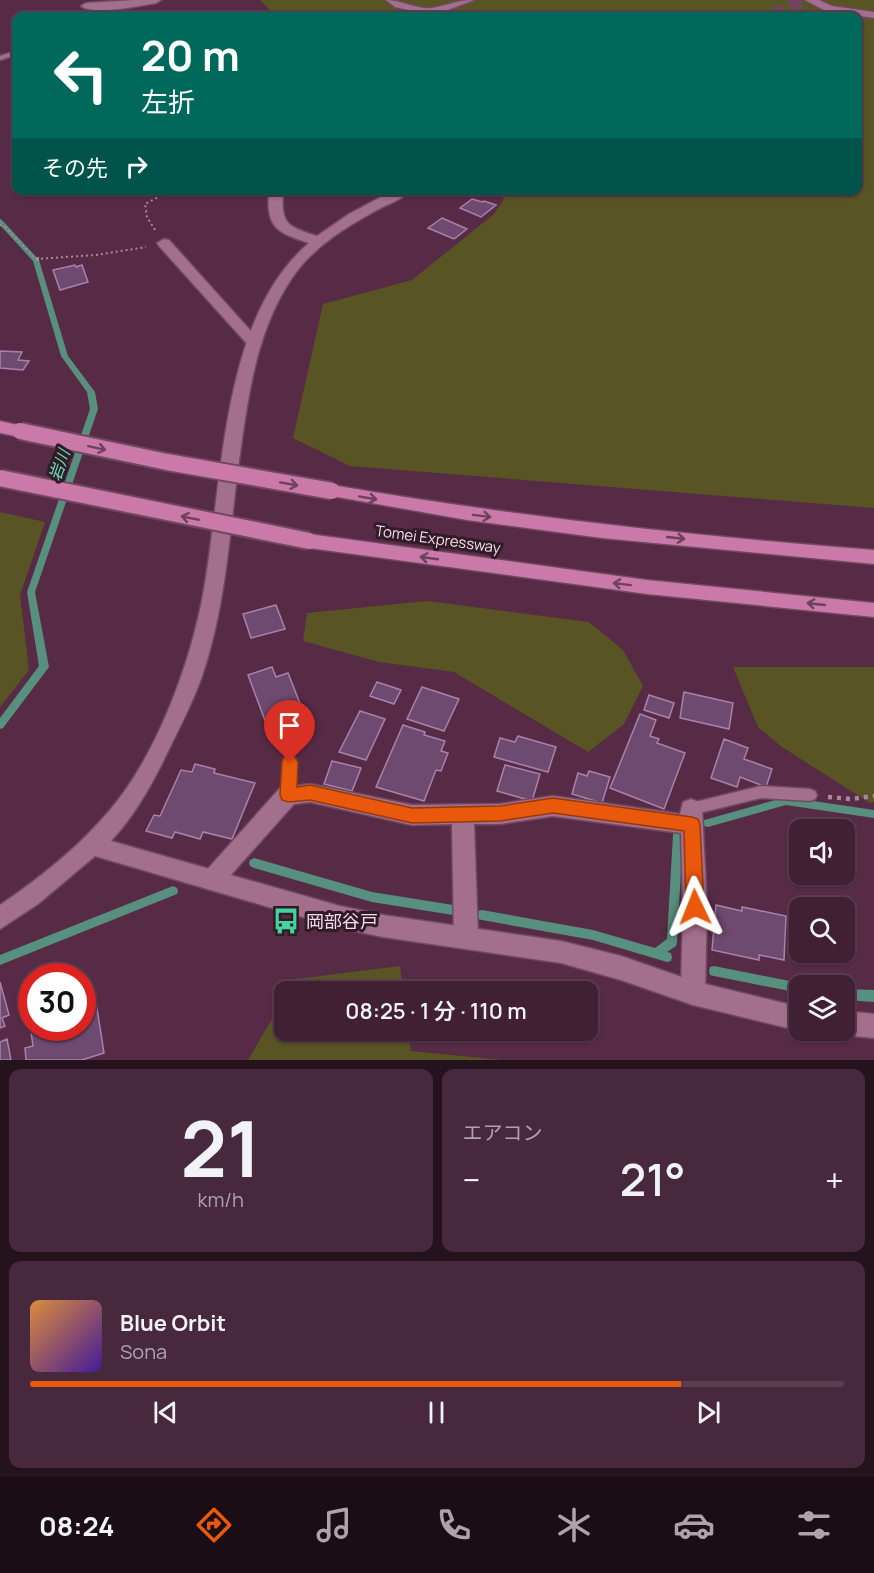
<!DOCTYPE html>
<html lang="ja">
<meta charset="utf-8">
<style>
:root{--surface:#412034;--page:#48283c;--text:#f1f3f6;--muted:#aea3ac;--line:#5a3e4f;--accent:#ea580c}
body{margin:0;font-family:Manrope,"Noto Sans JP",sans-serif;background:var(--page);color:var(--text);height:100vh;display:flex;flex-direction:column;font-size:22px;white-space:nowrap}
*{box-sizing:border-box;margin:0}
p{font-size:20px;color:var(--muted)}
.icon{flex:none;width:33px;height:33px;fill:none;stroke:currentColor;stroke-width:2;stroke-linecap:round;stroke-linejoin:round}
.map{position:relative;height:1060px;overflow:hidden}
.sheet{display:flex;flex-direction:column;gap:9px;padding:9px;background:#24121d;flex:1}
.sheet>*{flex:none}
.banner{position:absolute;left:12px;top:12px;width:850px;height:183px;border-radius:12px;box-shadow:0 2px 4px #0004,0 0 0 2px var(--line);background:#00695c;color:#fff;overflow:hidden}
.buttons{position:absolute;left:789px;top:819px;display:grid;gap:12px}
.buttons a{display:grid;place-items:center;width:66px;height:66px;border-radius:12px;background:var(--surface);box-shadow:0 2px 4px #0004,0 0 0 2px var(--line);font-size:30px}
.speed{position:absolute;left:18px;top:963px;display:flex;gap:12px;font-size:30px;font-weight:700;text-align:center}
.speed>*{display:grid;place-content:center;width:78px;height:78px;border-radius:50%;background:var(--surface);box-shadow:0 2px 4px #0004,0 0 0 2px var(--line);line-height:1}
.speed .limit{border:9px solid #d22;background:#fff;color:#111}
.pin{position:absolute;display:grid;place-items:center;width:51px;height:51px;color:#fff;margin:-62px -26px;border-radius:50% 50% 50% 0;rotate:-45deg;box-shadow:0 0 6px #0007}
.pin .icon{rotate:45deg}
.me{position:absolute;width:66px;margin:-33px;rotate:358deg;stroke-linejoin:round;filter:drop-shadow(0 0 4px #0008)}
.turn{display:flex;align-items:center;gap:21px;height:126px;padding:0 30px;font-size:27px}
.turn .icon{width:78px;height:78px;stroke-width:2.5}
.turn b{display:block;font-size:42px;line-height:51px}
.then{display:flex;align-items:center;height:57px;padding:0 30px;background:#0003;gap:12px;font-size:22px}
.big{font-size:45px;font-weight:600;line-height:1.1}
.sheet .widget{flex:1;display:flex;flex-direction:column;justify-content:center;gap:9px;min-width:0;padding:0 21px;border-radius:12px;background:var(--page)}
.sheet .dial{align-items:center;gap:0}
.dial b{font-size:78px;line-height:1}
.song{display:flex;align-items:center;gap:18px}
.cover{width:72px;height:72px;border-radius:9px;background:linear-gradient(135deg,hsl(30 70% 55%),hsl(260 70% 35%))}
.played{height:6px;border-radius:3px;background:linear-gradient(90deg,var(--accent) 80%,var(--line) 80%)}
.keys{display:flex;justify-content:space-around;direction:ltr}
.heat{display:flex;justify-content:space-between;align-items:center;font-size:33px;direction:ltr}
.sheet .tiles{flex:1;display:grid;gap:9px;grid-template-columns:1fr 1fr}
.widget:last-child{grid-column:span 2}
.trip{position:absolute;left:274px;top:981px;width:324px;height:60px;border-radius:12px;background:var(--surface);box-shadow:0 2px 4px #0004,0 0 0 2px var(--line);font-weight:600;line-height:60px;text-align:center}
.tab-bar{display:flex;height:96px;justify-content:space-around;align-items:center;background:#1a0d15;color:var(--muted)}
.tab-bar .icon{width:42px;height:42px}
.tab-bar .active{color:var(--accent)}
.tab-bar b{font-size:27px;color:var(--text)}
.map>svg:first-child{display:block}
</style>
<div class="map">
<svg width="874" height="1060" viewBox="0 0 874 1060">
<rect width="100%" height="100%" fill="#572b46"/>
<path fill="#595423" d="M260,0H874V508L350,466L293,438L323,304L412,280L494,214L504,199L495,191L858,190V16H276Z
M0,512L45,522L20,595L29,670L0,707Z
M427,601L589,622L623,650L643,686L624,724L588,752L454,672L379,662L303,641L307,613Z
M733,667H874V802L870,803L782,747L758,727Z
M400,966L403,991H288L296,979Z
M285,997V1030L408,1031L411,1051L501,1060H248Z"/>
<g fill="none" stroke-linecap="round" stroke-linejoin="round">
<path fill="#57907f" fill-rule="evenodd" d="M0,219L2,220L39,260L68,356L95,392L98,409L35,592L49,667L3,728L0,729V718L39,666L27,592L90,409L87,392L61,356L33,261L0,225Z
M786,797L874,810V818L786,805L708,827L704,826L703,823L704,820L708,819Z
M678,830L682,832L683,835L677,942L676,946L667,952L671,953L672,957L671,961L667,962L593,940L482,920L478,919L477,915L478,911L482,910L593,930L655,948L667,939L673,835L674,832Z
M254,858L372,892L453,905L457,906L458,910L457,914L453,915L372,902L254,868L250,866L249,863L250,860Z
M173,886L177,888L178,891L177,894L0,965V955Z
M714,966L800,983L804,986H800V993L714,976L710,975L709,971L710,967Z
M844,989L874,990V1002L844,1000Z"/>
</g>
<path fill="#6e4a70" stroke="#a982ab" stroke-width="1.5" d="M472,199L482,202L484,201L496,205L481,217L460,208Z
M442,218L467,229L454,239L428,228Z
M75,265L76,267L82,265L88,282L60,290L53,270Z
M0,351L22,352L18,360L29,361L23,370L0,368Z
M276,605L285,629L251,638L243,614Z
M272,667L276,677L288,673L310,729L273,742L248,675Z
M377,682L401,690L394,704L370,696Z
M422,687L459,699L444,731L407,719Z
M684,692L733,703L729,729L680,718Z
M649,695L674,703L669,718L644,710Z
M360,711L385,719L366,760L339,752Z
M640,714L656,720L650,736L659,739L657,743L685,753L664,809L610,788Z
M403,725L425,732L424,735L445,741L441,751L448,753L441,771L436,770L424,801L376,787Z
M518,736L556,747L548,772L494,757L500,738L515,742Z
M724,739L748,748L744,759L772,769L766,787L740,777L737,787L711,778Z
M332,761L361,768L352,791L324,784Z
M195,764L215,769L214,773L255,783L232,839L203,832L200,839L175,832L172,838L146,831L154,815L160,816L181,770L192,772Z
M505,765L540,774L532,801L497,791Z
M589,771L610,777L602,803L572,794L578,773L587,776Z
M716,905L742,911V907L786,916L784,960L759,955V960L712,950Z
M0,982L9,1015L2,1018L5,1026L0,1028Z
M94,989L104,1053L82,1060H26L25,1048L33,1046L28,1010L32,1009V1028H82V992Z
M7,1039L11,1060H0V1042Z"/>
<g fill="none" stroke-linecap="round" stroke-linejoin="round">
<path stroke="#6f455e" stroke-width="13" stroke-dasharray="13 6" stroke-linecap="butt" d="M773,16L802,0"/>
<g stroke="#704961" stroke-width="3">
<path id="service" d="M16,51V55L0,60V56Z
M290,756L295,758L297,762L295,795L293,799L288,801L283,799L281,795L283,762L285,758Z
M761,786L810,789L815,791L817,795L815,799L810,801L761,798L691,815L686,814L684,809L686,804L691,803Z"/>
</g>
<g stroke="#704961" stroke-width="3">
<path id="minor" d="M134,0H161L156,3C139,6 93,16 81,6L86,3Z
M386,0C400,0 420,10 432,8C448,5 457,0 474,0L432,16H419L422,13L395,7Z
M805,0H819L832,6L874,12V18L826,11Z
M164,239L169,240L259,340L262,343L259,346H249L159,246L157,243Z
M310,784L412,805L500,804L553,796L680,814L683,802L691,799L699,802L702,809L707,907L705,993L702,1001L693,1005L684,1001L681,993L683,907L681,833L553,816L500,824H474L478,937L474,945L466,948L458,945L454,937L452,824L412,825L310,802L294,804L221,886L213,890L205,886L202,879L205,872L280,788Z"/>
</g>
<g stroke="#704961" stroke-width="3">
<path id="tertiary" d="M269,190H283C281,223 285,226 317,236L349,214L394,190H412C403,199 388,204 377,210C344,228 310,249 290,281C254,336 247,405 238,468C229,539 225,611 201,679C193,701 182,723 171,745C155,779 137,813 111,841L340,906L383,915L561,941L621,956L693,981L800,1007V1030H802L800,1031L693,1005L621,980L561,963L383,937L340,928L95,856L38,904L0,929V905C40,878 79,847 110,810C155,757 187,672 201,605C224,494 217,321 309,243C275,232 266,227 269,190Z
M844,1011L874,1014V1038L844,1035L835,1032L844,1030Z"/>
</g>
<g stroke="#704961" stroke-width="3">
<path id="motorway" d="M0,421L26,427L28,431L26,435L20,437L0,433Z
M332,485C512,516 692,536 874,550V564L602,538L467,520L326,495L323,491L326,487Z
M309,534L647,580L874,603V617L647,594L309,548L303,546L300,541L303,536Z"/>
</g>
<path stroke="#ab879c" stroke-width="2" stroke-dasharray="2 3" stroke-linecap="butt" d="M0,225L5,227L36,259L96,255L146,247
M155,230L147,217L145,204L172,190"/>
<path stroke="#ab879c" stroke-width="4" stroke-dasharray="3 4" stroke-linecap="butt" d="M36,259H40"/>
<path stroke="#ab879c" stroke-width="4.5" stroke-dasharray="4 5" stroke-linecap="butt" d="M828,797L851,799L874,796"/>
<use href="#service" fill="#a26f8c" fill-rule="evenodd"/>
<use href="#minor" fill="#a26f8c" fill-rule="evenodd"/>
<use href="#tertiary" fill="#a26f8c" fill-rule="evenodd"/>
<use href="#motorway" fill="#ca79a9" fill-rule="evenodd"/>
<g stroke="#704961" stroke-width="20" stroke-linecap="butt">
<path id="motorway-bridge" d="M20,431L167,462L332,491
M0,478L309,541"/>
</g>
<use href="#motorway-bridge" stroke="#ca79a9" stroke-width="16"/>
</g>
<defs><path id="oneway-shaft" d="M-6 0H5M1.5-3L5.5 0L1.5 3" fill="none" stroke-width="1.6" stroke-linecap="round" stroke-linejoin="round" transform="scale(1.5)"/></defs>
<g stroke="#6e415c">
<use href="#oneway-shaft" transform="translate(97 448) rotate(12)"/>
<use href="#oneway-shaft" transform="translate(289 484) rotate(10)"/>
<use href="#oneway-shaft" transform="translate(368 498) rotate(10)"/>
<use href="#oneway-shaft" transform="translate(482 516) rotate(7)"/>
<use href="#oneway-shaft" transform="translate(190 518) rotate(-169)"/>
<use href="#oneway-shaft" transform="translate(676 538) rotate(6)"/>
<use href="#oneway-shaft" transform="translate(429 558) rotate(-172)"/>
<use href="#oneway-shaft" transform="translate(622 584) rotate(-173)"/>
<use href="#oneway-shaft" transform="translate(816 604) rotate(-174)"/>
</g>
<path fill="#ea580c" stroke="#983908" stroke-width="1.5" d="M290,755L295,757L298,762L297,787L310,785L412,808L500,806L553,798L692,817L698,819L700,825L704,907L701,913L695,915L689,913L686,907L684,831L553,813L500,821L412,823L310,800L288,802L282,800L280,795L282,762L284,757Z"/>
<defs>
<g id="bus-bare" transform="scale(2.07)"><path d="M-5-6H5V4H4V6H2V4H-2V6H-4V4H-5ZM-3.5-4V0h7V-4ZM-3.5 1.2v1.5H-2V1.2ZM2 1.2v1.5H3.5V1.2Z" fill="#44d49f" stroke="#301c28" stroke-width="2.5" paint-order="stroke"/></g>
</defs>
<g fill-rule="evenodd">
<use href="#bus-bare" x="286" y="921"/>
</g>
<g text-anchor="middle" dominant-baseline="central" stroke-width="6" stroke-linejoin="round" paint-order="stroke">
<g font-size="15" fill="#f7dae9" stroke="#301c28">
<text transform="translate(438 539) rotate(8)">Tomei Expressway</text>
</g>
<g font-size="16" font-style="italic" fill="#6bdfb0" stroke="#301c28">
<text transform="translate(59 465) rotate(-71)">岩川</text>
</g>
<g font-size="18" fill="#f7dae9" stroke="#301c28" text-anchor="start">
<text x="306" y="921">岡部谷戸</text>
</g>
</g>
</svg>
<div class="buttons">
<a><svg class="icon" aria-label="sound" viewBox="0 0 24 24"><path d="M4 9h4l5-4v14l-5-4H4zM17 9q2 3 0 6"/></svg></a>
<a><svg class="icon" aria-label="search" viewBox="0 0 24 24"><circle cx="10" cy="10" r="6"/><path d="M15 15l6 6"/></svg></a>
<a><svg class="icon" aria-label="layers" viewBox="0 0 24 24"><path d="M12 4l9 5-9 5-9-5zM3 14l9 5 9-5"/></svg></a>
</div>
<div class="speed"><div class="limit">30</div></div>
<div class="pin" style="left:290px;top:762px;background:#d93025"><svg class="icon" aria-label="arrive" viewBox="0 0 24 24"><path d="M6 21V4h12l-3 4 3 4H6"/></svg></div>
<svg class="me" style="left:695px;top:907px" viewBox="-20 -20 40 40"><path d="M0-17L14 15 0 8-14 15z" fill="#ea580c" stroke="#fff" stroke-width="4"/></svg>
<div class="trip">08:25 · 1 分 · 110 m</div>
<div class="banner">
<div class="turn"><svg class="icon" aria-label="left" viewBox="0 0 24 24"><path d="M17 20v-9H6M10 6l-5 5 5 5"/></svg><div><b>20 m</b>左折</div></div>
<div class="then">その先<svg class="icon" aria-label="right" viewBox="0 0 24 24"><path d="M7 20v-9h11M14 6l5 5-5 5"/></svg></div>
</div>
</div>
<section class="sheet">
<div class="tiles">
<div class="widget dial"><b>21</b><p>km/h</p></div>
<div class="widget"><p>エアコン</p>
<div class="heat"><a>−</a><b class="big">21°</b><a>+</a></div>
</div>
<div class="widget">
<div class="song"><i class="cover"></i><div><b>Blue Orbit</b><p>Sona</p></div></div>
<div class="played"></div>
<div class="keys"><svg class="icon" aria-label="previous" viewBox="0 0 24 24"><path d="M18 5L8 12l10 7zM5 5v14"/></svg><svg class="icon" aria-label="pause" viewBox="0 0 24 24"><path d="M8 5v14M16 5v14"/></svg><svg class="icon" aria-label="next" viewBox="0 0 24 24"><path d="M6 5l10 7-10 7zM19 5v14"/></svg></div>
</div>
</div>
</section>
<nav class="tab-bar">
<b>08:24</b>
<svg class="icon active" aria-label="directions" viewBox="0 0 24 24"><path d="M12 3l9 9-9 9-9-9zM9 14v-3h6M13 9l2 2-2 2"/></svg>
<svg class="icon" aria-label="music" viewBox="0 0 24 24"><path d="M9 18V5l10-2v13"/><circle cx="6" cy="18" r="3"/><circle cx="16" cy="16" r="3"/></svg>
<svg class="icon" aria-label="phone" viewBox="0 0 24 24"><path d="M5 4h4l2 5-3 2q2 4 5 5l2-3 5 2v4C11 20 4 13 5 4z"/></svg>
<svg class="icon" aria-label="climate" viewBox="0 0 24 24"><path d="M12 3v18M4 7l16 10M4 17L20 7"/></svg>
<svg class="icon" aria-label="car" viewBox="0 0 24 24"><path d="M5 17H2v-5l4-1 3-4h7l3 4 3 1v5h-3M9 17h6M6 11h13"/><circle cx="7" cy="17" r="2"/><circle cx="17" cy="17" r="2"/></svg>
<svg class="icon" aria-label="filters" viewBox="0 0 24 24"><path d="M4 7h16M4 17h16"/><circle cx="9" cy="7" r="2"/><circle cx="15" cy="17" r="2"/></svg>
</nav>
